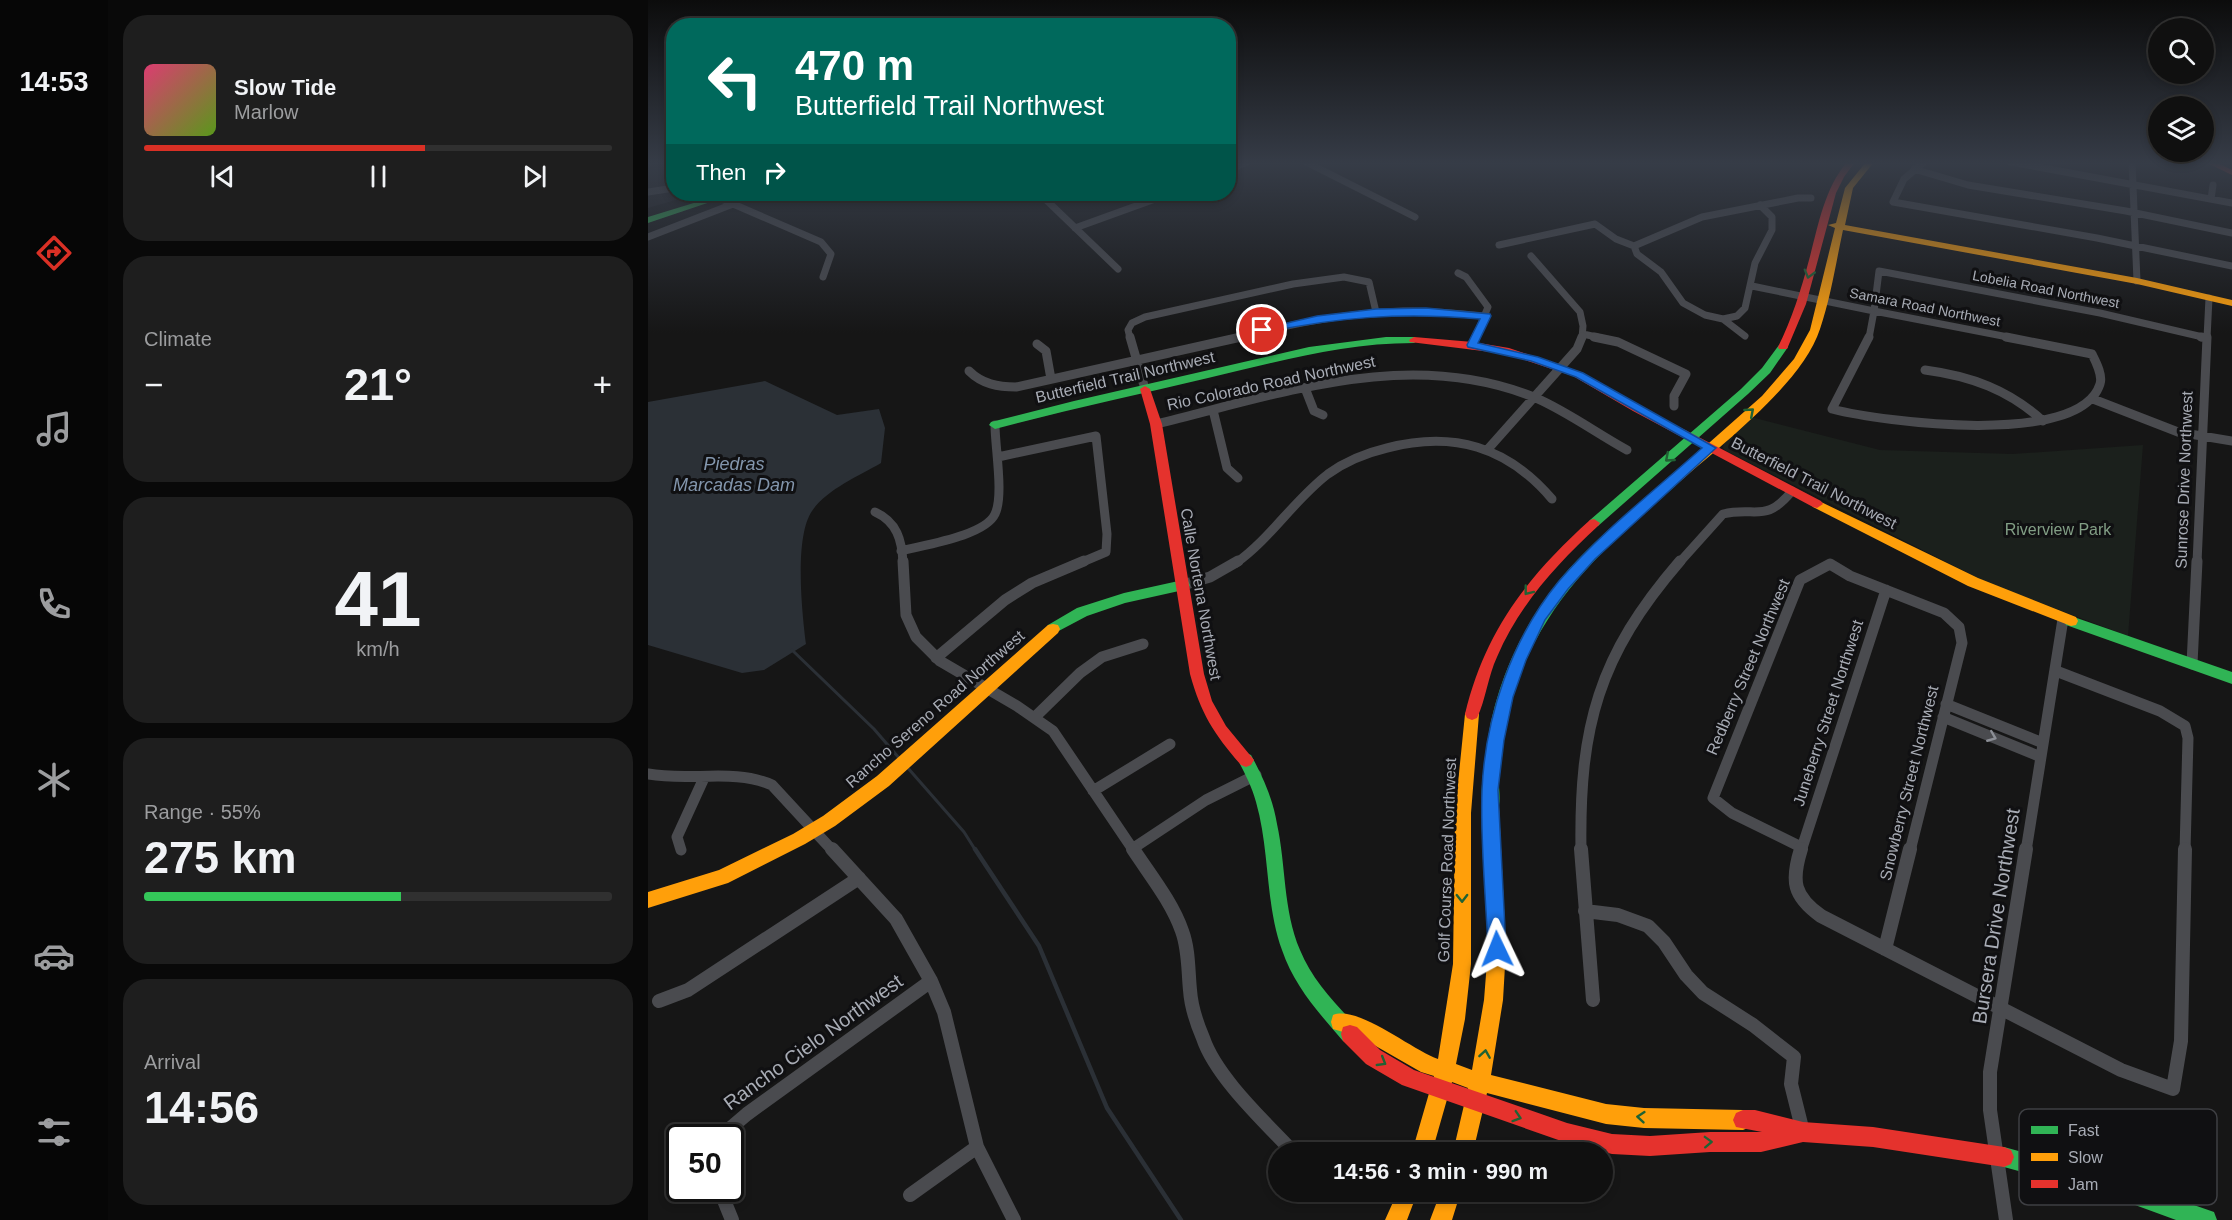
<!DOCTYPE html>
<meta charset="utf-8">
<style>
:root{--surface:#101010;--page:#1e1e1e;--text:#f1f3f6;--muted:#9c9d9f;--line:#303030;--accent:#d93025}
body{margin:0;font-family:Arial,sans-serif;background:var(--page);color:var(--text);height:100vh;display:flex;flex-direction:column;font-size:22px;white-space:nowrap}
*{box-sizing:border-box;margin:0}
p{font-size:20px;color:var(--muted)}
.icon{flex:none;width:33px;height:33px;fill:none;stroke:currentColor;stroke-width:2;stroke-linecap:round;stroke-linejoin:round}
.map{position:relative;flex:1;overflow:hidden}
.side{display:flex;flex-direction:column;gap:15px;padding:15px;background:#090909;width:540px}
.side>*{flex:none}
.banner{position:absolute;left:18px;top:18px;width:570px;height:183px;border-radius:24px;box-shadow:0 3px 9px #0003,0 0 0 2px var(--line);background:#00695c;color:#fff;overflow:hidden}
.controls{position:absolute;left:1500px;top:18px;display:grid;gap:12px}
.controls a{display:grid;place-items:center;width:66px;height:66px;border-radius:50%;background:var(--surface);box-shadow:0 3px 9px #0003,0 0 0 2px var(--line);font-size:30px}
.speed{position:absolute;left:18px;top:1124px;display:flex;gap:12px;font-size:30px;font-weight:700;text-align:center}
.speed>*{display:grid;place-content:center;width:78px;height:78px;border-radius:50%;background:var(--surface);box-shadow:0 3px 9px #0003,0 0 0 2px var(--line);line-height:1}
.speed .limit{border:3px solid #111;border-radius:9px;background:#fff;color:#111}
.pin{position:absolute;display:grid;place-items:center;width:51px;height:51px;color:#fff;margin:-26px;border:3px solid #fff;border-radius:50%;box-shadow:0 2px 6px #0007}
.me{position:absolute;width:66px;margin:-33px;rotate:358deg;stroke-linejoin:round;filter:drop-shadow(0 0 4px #0008)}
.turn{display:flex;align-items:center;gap:21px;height:126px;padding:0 30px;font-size:27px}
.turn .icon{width:78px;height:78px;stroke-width:2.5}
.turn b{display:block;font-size:42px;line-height:51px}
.then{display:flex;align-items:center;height:57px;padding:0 30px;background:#0003;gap:12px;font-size:22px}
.big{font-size:45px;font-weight:700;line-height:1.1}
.side .card{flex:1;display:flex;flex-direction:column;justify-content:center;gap:9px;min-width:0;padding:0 21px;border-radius:24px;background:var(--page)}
.side .dial{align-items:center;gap:0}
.dial b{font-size:78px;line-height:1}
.song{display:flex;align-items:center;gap:18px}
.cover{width:72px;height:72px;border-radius:9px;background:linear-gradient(135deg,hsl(340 70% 55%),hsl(90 70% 35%))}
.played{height:6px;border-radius:3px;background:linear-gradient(90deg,var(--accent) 60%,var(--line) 60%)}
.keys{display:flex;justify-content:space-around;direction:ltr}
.heat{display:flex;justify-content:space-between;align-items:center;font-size:33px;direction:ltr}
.charge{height:9px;border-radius:4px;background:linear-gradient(90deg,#34c759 55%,var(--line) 0)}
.trip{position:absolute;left:620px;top:1142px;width:345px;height:60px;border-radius:30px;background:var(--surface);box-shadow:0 3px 9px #0003,0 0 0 2px var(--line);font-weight:700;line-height:60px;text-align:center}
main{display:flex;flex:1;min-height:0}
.menu{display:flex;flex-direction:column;width:108px;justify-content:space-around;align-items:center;background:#060606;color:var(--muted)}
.menu .icon{width:42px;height:42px}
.menu .active{color:var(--accent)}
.menu b{font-size:27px;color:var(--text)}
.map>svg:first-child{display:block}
</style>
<main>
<nav class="menu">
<b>14:53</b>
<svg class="icon active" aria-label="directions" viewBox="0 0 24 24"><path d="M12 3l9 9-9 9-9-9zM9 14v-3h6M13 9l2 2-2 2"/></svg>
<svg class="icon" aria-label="music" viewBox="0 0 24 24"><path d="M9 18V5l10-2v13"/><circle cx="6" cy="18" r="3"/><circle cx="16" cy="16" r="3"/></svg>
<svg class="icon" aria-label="phone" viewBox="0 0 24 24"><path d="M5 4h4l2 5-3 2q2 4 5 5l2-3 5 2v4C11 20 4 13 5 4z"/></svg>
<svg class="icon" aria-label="climate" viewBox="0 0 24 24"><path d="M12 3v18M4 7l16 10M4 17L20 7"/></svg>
<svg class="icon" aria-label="car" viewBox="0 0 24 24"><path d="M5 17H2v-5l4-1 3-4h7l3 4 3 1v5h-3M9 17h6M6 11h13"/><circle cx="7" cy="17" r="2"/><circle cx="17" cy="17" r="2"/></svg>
<svg class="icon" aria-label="filters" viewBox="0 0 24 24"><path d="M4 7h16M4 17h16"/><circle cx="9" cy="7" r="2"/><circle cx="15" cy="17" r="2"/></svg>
</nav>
<section class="side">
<div class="card">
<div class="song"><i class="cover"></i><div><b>Slow Tide</b><p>Marlow</p></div></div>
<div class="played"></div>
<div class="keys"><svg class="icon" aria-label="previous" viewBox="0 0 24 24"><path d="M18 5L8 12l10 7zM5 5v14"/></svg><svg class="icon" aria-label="pause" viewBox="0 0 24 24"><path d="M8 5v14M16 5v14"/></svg><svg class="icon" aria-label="next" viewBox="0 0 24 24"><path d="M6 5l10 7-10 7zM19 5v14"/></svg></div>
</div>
<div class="card"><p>Climate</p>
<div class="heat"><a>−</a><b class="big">21°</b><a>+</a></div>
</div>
<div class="card dial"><b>41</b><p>km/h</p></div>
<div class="card"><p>Range · 55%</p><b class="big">275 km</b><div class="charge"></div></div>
<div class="card"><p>Arrival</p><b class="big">14:56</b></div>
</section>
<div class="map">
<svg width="1584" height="1220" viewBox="0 0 1584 1220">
<rect width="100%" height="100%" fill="#161616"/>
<path fill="#202022" d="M25,164L26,194H49L0,208V169Z"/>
<path fill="#1b201c" d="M1103,417L1232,450L1364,454L1495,445L1480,636L1342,584L1078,451L1075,448L1076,441Z"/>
<path fill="#2b3036" d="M117,381L189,415L231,409L237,428L233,463C211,476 179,489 164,511C146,537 154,613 158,644L116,670L94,673L0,645V402Z"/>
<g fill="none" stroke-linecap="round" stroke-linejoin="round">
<path stroke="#2b3036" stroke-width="2" d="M0,164L10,162"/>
<path stroke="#2b3036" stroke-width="3" d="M144,650L226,729L251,758
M259,767L316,832L328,851"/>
<path stroke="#2b3036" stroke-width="4.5" d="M327,849L391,946L459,1108L533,1220"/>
<path stroke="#4a4b4f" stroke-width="7" d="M658,162L767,217
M1276,162L1256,179L1245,202L1449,238L1584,266
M1363,162L1584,203
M1484,162L1489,281
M1266,169L1320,185L1478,211L1584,233
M580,170L599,162
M0,192L26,188
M38,194L46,198
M392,194L470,269
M69,197L173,242L183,254L175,277
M1563,199L1565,185
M427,228L521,194
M0,237L85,204
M851,245L947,224L968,239L986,246L989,254L1013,272L1035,303L1057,315L1075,319L1097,336
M986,246L1054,217L1150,198H1163
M883,256L932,312L935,326L934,338
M810,273L818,277L840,307L827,338
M1104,286L1226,311
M1226,311L1365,338
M1226,311L1231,271L1452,313L1559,338
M1075,319L1089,316L1097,308L1107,263L1124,230V217L1112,205
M935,334L953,338
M482,338L480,330L484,323L497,317L645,284L696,277L721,282L728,312
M588,338C643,324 697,313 755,311C783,310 811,314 838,316
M1221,338L1226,311
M1559,338L1561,298"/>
<path stroke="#4a4b4f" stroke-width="9" d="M482,337L497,389
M946,337L970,342L1038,374L1026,396V406
M1221,337L1184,409C1234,422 1432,448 1452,384C1455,375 1448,362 1444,354L1358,337
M1553,337L1559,338
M389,344L398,351L403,379
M824,345L828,337
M1277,370C1323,376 1361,390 1395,421
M321,371C334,384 350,387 368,387L593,337
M657,388L666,411L675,415
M1445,399L1530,432L1584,441
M565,410L579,468L590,478
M508,424C633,394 762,346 888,398C920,412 948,433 979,450
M840,449L929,349L934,337
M350,457L448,436L459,534L458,552L432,563
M227,512C249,522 254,540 255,563
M253,551C275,545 337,536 347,514C356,496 347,447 347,425
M588,563C623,538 646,500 680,474C698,461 718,453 739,448C805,431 859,446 904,499
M1031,563L1075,514C1108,506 1117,524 1144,491
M1549,563L1559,337"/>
<path stroke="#4a4b4f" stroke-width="11" d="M255,561L258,615L268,637L292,661L369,706L405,731L486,851
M535,585L562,577L590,561
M288,658L357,600L384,583L436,561
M1544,664L1549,561
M1408,671L1512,711L1537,726L1540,738L1537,851
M1298,704L1395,743
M387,717L432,673L454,657L495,644
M1295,717L1393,757
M0,774C41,782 86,768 124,785L185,851
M445,791L522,744
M1153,847L1084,813L1065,798L1152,580L1182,564L1202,576L1296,613L1311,627L1314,643L1262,851
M484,849L558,800L608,775
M33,850L29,837L56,778
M933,851C931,727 950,656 1032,561
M1153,851L1238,590
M1378,851L1415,619"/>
<path stroke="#4a4b4f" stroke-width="14" d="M184,849L248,919L283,981L296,1012L329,1147L366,1220
M485,849C502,875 524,902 534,931C541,950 540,970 542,990C543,1005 549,1024 555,1038C568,1077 617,1122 645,1152
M933,849L945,1000
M1153,849C1143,881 1145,896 1173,916L1473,1070L1525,1089L1533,1041L1537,849
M937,911L970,915L1000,926L1016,942L1038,975L1055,993L1105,1025L1146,1057L1143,1084L1155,1132
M1237,949L1262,849
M11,1001L40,990L211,878
M72,1137L99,1114L283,981
M71,1188L84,1220
M670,1191L672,1194
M262,1195L329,1147
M1358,1220L1342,1110V1072L1378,849"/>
<path fill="#30b455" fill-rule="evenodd" d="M75,194H86L0,223V217Z
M738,337H766L771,340L766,343C694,343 629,362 560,378C489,395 418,410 347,429L341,425L343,422L426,401L661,347Z
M1135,344L1140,347L1122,373L1100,394L950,526H942L940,523L942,520L1093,389L1114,368L1131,345Z
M1022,480L1028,484L1026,487C946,557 886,609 859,717C855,736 852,756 851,776C850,788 854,801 849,812L843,814L837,812C830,796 836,770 838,753C845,686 877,617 922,568C951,536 985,509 1018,481Z
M535,580L540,581L542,585L540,589L477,603L439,616L405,634L400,633L398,629L400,625L429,608L476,593Z
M1423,616L1584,672V684L1418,625L1416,621L1418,617Z
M598,753L603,755C615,777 625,799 629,824C638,865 635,910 652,950C664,980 688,1004 709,1027L711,1034L709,1041L702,1043L695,1041C671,1013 646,986 634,950C617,903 622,851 608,802C604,787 597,774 590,760L593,755Z
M1356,1147L1468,1178L1566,1212L1569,1220H1528L1468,1198L1356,1167L1349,1164L1346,1157L1349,1150Z"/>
<path fill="#ff9f0a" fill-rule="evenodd" d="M1218,162H1226L1205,188L1197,225L1489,278L1584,300V306L1489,284L1195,230C1188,262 1183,297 1172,329C1154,385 1070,447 1026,487H1018L1016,484L1018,481L1114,396L1146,359L1162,330L1187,228L1180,225L1188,223L1197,188Z
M1169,500L1330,578L1428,617L1430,621L1428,625L1423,626L1320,586L1165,507L1163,504Z
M405,624L410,625L412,629L410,633L241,786L187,826L157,844L80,883L0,908V892L71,870L145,834L175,816L229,776L400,625Z
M824,708L829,710L831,714L823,813V964L817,1019L808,1064L824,1070L836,1000L840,949L835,807L837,802L843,800L849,802L851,807L858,949L855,1000L843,1075L958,1104L996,1108L1095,1110L1102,1113L1105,1120L1102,1127L1095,1130L996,1128L958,1124L839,1093L825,1152H805L820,1088L804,1082L784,1152H764L786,1076L773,1072L712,1037L685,1029L683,1022L685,1015C710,1005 764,1050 790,1059L805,964L807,813L817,714L819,710Z
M750,1191H770L759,1220H737Z
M793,1191H813L804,1220H782Z"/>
<path fill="#e5322d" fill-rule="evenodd" d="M1199,162H1207L1196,177L1188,193L1158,304L1139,349H1131L1130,347C1144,319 1153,290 1161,260C1170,227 1176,189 1199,162Z
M1557,162H1568L1584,170V175Z
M766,337L825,342L861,348L933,372L993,407L1173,501L1175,504L1169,508L1165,507L985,411L925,376L859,354L762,342L761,340Z
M497,386L502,389L514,424L556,674L564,701L578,726L606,760L603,765L598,767L593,765C566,734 553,714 542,674L502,424L492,389Z
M946,519L952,523L950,526C909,564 871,605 849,657C840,676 838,699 829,718L824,720L819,718L817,714C837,631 879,577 942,520Z
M702,1025L709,1027L732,1050L766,1070L919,1123L964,1134L1002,1136L1062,1132H1114L1088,1127L1085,1120L1088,1113L1095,1110H1107L1155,1122L1225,1127L1356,1147L1363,1150L1366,1157L1363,1164L1356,1167L1225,1147L1155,1142L1113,1152H1062L1002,1156L964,1154L919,1143L754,1085L718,1064L695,1041L693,1034L695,1027Z"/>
</g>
<defs><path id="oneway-chevron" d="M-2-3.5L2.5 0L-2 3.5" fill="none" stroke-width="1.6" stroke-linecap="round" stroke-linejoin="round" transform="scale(1.5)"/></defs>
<g stroke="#206234">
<use href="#oneway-chevron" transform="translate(1161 274) rotate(106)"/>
<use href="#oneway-chevron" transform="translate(1102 412) rotate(-41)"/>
<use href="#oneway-chevron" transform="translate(1021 458) rotate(139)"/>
<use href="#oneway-chevron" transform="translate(880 591) rotate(128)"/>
<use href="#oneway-chevron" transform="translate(814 898) rotate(89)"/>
<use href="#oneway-chevron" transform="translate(837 1054) rotate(-81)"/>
<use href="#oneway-chevron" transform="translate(734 1062) rotate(31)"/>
<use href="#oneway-chevron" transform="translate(869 1117) rotate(18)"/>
<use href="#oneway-chevron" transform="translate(993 1117) rotate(-175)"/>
<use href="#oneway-chevron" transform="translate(1060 1142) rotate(-2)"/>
</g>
<use stroke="#8c8f96" href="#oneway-chevron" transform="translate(1344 737) rotate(22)"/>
<linearGradient id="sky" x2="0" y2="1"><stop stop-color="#0c0c0c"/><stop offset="0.49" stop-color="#363c47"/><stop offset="1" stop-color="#363c47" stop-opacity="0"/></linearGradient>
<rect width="1584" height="333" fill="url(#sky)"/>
<path fill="#1a73e8" stroke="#114b97" stroke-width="1.5" d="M778,308L842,314L843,316L830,343L890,357L935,373L1068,448L947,559L920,589L897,620L878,660L865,697L856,740L850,790L858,949L855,955L849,958L842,955L840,949C838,898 832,841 834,790C837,717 864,638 911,581C953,532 1006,491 1054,448L928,377L883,361L820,347L819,345L832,319C754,312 691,317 614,333L609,330L669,316L728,309Z"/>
<g text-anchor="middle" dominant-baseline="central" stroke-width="6" stroke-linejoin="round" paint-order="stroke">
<g font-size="14" fill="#a8acb5" stroke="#101012">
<text transform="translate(1398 289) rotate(11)">Lobelia Road Northwest</text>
<text transform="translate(1277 307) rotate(11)">Samara Road Northwest</text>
</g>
<g font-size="16" fill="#a8acb5" stroke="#101012">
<text transform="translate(477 377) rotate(-13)">Butterfield Trail Northwest</text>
<text transform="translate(623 383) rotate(-12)">Rio Colorado Road Northwest</text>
<text transform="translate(1536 480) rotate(-88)">Sunrose Drive Northwest</text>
<text transform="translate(1166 483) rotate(27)">Butterfield Trail Northwest</text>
<text transform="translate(553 594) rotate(80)">Calle Nortena Northwest</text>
<text transform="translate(1100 667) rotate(-67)">Redberry Street Northwest</text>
<text transform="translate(287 709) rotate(-41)">Rancho Sereno Road Northwest</text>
<text transform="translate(1180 713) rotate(-72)">Juneberry Street Northwest</text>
<text transform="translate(1261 783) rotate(-76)">Snowberry Street Northwest</text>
<text transform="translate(799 860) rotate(-88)">Golf Course Road Northwest</text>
</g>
<g font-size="16" fill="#829e85" stroke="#101012">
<text x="1410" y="529">Riverview Park</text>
</g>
<g font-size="18" font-style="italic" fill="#8396ad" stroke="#101012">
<text x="86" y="464">Piedras<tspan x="86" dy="21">Marcadas Dam</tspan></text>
</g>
<g font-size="20" fill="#a8acb5" stroke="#101012">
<text transform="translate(1348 916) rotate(-81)">Bursera Drive Northwest</text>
<text transform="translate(165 1042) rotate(-36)">Rancho Cielo Northwest</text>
</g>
</g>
<rect x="1371" y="1109" width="198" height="96" rx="9" fill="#101012" stroke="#3e3f43" stroke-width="1.5"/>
<rect x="1383" y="1126" width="27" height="8" fill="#30b455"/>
<rect x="1383" y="1153" width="27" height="8" fill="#ff9f0a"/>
<rect x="1383" y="1180" width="27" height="8" fill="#e5322d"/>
<g font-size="16" fill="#a8acb5">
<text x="1420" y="1136">Fast</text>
<text x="1420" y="1163">Slow</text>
<text x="1420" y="1190">Jam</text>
</g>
</svg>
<div class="controls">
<a><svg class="icon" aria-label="search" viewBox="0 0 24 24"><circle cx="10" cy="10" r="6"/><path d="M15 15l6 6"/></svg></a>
<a><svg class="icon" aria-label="layers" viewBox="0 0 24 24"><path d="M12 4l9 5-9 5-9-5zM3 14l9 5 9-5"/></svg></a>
</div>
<div class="speed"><div class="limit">50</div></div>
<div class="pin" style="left:614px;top:330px;background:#d93025"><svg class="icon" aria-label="arrive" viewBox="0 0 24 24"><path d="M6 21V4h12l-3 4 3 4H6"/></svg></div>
<svg class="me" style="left:849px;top:949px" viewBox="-20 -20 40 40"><path d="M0-17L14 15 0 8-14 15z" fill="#1a73e8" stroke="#fff" stroke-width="4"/></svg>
<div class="trip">14:56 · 3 min · 990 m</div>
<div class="banner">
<div class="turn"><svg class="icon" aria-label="left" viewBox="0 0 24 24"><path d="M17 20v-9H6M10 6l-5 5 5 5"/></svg><div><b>470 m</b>Butterfield Trail Northwest</div></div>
<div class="then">Then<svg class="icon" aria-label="right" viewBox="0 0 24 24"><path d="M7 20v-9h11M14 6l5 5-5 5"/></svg></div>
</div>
</div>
</main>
